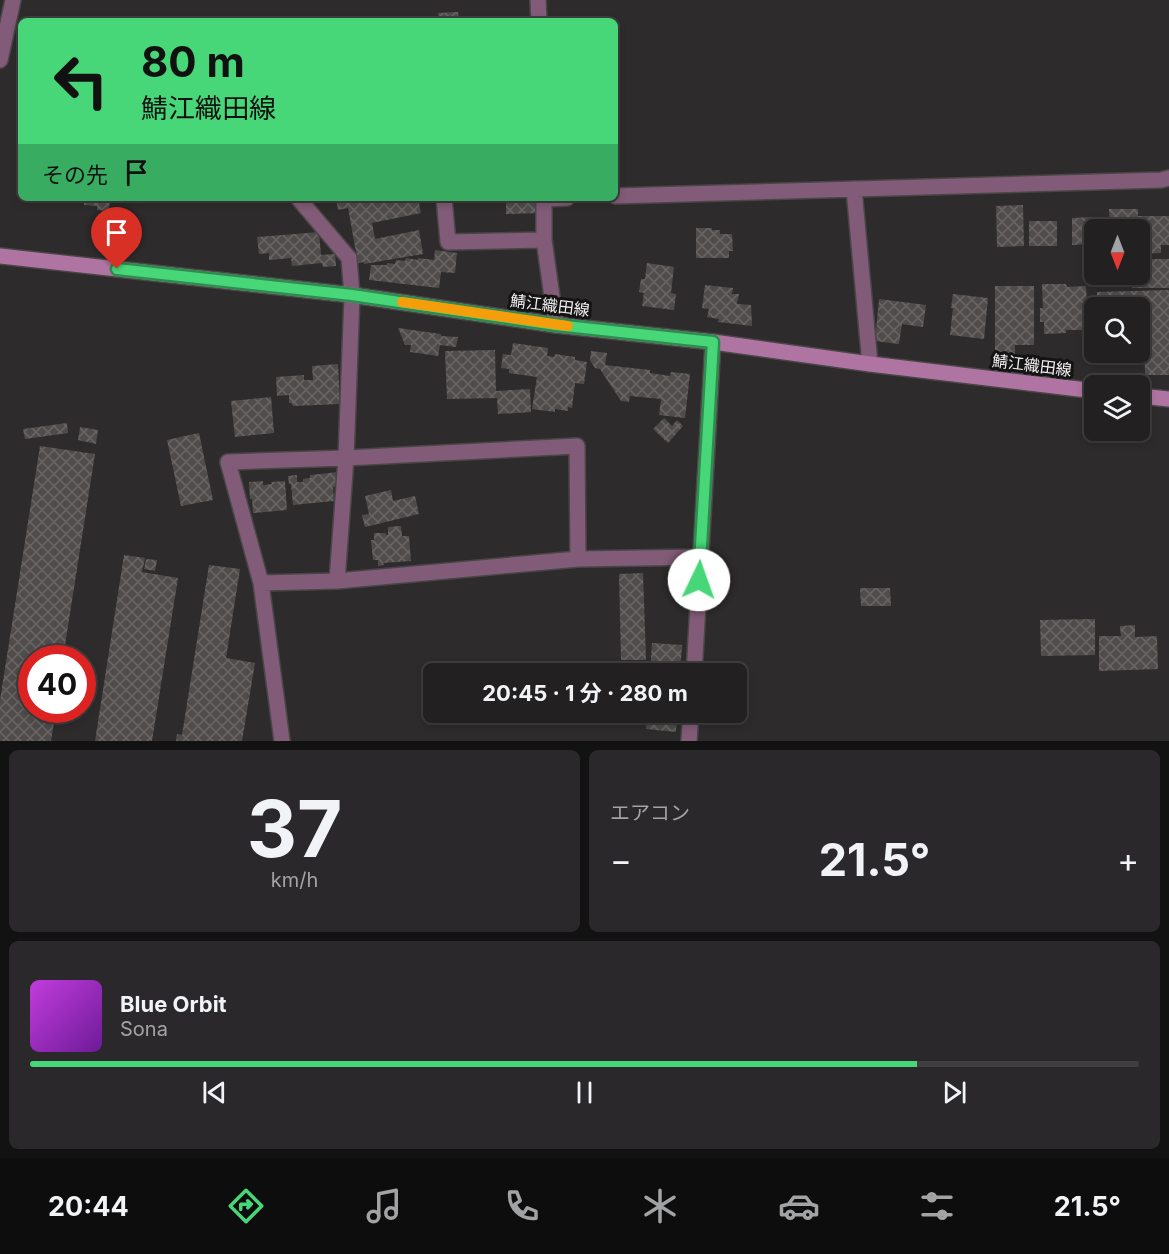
<!DOCTYPE html>
<html lang="ja">
<meta charset="utf-8">
<style>
:root{--surface:#222021;--page:#2a282a;--text:#f1f3f6;--muted:#a2a3a5;--line:#3f3e3f;--accent:#47d779}
body{margin:0;font-family:Inter,"Noto Sans JP",sans-serif;background:var(--page);color:var(--text);height:100vh;display:flex;flex-direction:column;font-size:22px;white-space:nowrap}
*{box-sizing:border-box;margin:0}
p{font-size:20px;color:var(--muted)}
.icon{flex:none;width:33px;height:33px;fill:none;stroke:currentColor;stroke-width:2;stroke-linecap:round;stroke-linejoin:round}
.map{position:relative;height:741px;overflow:hidden}
.details{display:flex;flex-direction:column;gap:9px;padding:9px;background:#131212;flex:1}
.details>*{flex:none}
.guide{position:absolute;left:18px;top:18px;width:600px;height:183px;border-radius:9px;box-shadow:0 3px 9px #0003,0 0 0 2px var(--line);background:#47d779;color:#111;overflow:hidden}
.needle{width:39px;rotate:180deg}
.tools{position:absolute;left:1084px;top:219px;display:grid;gap:12px}
.tools a{display:grid;place-items:center;width:66px;height:66px;border-radius:9px;background:var(--surface);box-shadow:0 3px 9px #0003,0 0 0 2px var(--line);font-size:30px}
.speed{position:absolute;left:18px;top:645px;display:flex;gap:12px;font-size:30px;font-weight:700;text-align:center}
.speed>*{display:grid;place-content:center;width:78px;height:78px;border-radius:50%;background:var(--surface);box-shadow:0 3px 9px #0003,0 0 0 2px var(--line);line-height:1}
.speed .limit{border:9px solid #d22;background:#fff;color:#111}
.pin{position:absolute;display:grid;place-items:center;width:51px;height:51px;color:#fff;margin:-62px -26px;border-radius:50% 50% 50% 0;rotate:-45deg;box-shadow:0 0 6px #0007}
.pin .icon{rotate:45deg}
.me{position:absolute;width:66px;margin:-33px;rotate:3deg;stroke-linejoin:round;filter:drop-shadow(0 0 4px #0008)}
.turn{display:flex;align-items:center;gap:21px;height:126px;padding:0 24px;font-size:27px}
.turn .icon{width:78px;height:78px;stroke-width:2.5}
.turn b{display:block;font-size:42px;line-height:51px}
.then{display:flex;align-items:center;height:57px;padding:0 24px;background:#0003;gap:12px;font-size:22px}
.big{font-size:45px;font-weight:700;line-height:1.1}
.details .tile{flex:1;display:flex;flex-direction:column;justify-content:center;gap:9px;min-width:0;padding:0 21px;border-radius:9px;background:var(--page)}
.details .dial{align-items:center;gap:0}
.dial b{font-size:78px;line-height:1}
.song{display:flex;align-items:center;gap:18px}
.cover{width:72px;height:72px;border-radius:9px;background:linear-gradient(135deg,hsl(290 70% 55%),hsl(280 70% 35%))}
.played{height:6px;border-radius:3px;background:linear-gradient(90deg,var(--accent) 80%,var(--line) 80%)}
.keys{display:flex;justify-content:space-around;direction:ltr}
.heat{display:flex;justify-content:space-between;align-items:center;font-size:33px;direction:ltr}
.details .tiles{flex:1;display:grid;gap:9px;grid-template-columns:1fr 1fr}
.tile:last-child{grid-column:span 2}
.trip{position:absolute;left:423px;top:663px;width:324px;height:60px;border-radius:9px;background:var(--surface);box-shadow:0 3px 9px #0003,0 0 0 2px var(--line);font-weight:700;line-height:60px;text-align:center}
.tab-bar{display:flex;height:96px;justify-content:space-around;align-items:center;background:#0e0d0d;color:var(--muted)}
.tab-bar .icon{width:42px;height:42px}
.tab-bar .on{color:var(--accent)}
.tab-bar b{font-size:27px;color:var(--text)}
.map>svg:first-child{display:block}
</style>
<div class="map">
<svg width="1169" height="741" viewBox="0 0 1169 741">
<defs>
<pattern id="building-cross-hatch" width="8" height="8" patternUnits="userSpaceOnUse" patternTransform="scale(1.5)"><rect width="8" height="8" fill="#4f4c4b"/><path d="M0 0l8 8M0 8l8-8" fill="none" stroke="#696665"/></pattern>
</defs>
<rect width="100%" height="100%" fill="#2e2b2c"/>
<path fill="url(#building-cross-hatch)" d="M458,12L459,21H439L438,13Z
M84,198H110L109,211L97,210V206L84,205Z
M336,198H418L421,213L372,223L375,239L419,230L423,254L364,264V262L358,263L348,208L338,210Z
M494,198H542V213L506,214V200L495,201Z
M1023,205L1024,246L997,247L996,206Z
M1109,209H1138V216H1169V245H1161V253L1140,254V230H1110Z
M1092,217L1093,244L1072,245V218Z
M1029,221H1057V246H1029Z
M696,228H712V230H720V234H732L733,251H729V258H696Z
M319,232L321,255L335,254L336,266L323,267L322,263L292,266L291,258L269,260V253L259,254L257,237Z
M435,250L457,253L455,273L441,272L439,288L369,280L371,265H387V263L395,264L396,260L405,261L406,258L418,260V258L434,260Z
M1141,259H1169V288H1132V278H1141Z
M647,263L674,267L671,293L676,294L674,310L642,306L644,293L639,292L641,279H645Z
M1042,284H1066L1067,287L1086,286L1087,304H1090V321H1086V330H1066V333L1044,334V322H1040V308H1043Z
M705,285L733,288L732,294H739L737,304L751,305L752,326L718,322L719,319L707,317L709,309L702,308Z
M995,286H1034V345H1015V357H995Z
M1169,290V375H1145L1144,325H1140V308H1097V292Z
M953,294L988,298L984,339L950,335L953,308H951Z
M879,299L926,305L923,327L902,324L899,344L875,341Z
M398,328L441,334V336L458,337L456,347L440,345L438,356L410,352L411,345H405Z
M513,343L548,348L547,356L554,357L555,354L575,357V360L587,362L584,384L575,383L572,408L568,407V411L555,409V412L532,409L537,377L509,373V369L501,368L503,354L511,355Z
M495,350L496,391L530,389L531,412L498,414L497,398L447,399L445,351Z
M591,351L607,353L605,365L650,370V373L670,376L671,372L690,374L685,418L659,415L661,399L630,396L632,378L629,402L621,401L600,369L595,368L590,360Z
M338,364L340,404L293,406L292,403H289V395L277,396L276,377L304,375V380H313L312,366Z
M271,397L274,433L235,437L231,401Z
M664,418L672,426L677,420L683,426L668,443L653,429Z
M67,423L68,433L25,439L23,429Z
M80,427L98,430L96,444L78,440Z
M199,433L213,500L181,506L167,440Z
M40,446L95,454L63,658H32V710H56L51,741H0V700Z
M339,472L340,486L333,487L334,501L293,505L291,484H289L288,476L297,475V482H303V479L310,478V475Z
M263,481V485L272,484L271,482L285,481L287,510L253,513L252,499H250L249,482Z
M391,490L393,501L415,496L419,514L365,527L362,515L369,514L365,496Z
M401,526L402,536H409L411,561L383,563L384,565L378,566V560H373L371,540H374V533H386V535H388V527Z
M124,555L145,558L142,572L178,578L152,741H95Z
M146,559L157,560L155,571L144,569Z
M209,565L240,569L226,658L255,663L242,741H176L177,734L182,735Z
M643,573L646,660H621L619,574Z
M860,588H890L891,606H861Z
M1095,619V655L1041,656L1040,620Z
M1135,625V637L1157,636L1158,669L1099,671V636H1121L1120,626Z
M652,643L682,645L680,674H650Z
M638,712H677L676,732L646,729L647,720L637,719Z"/>
<g fill="none" stroke-linecap="round" stroke-linejoin="round">
<g stroke="#494647" stroke-width="18">
<path id="minor" d="M538,0L539,21
M0,60L13,0
M854,189L870,364
M615,196L1161,180L1169,178
M298,198L349,258L352,295L346,458L337,581
M444,198L448,242L544,240
M544,198V240L556,325
M544,199L567,198
M261,583L337,581L578,559L701,557
M282,741L261,583L228,462L346,458L577,446L578,559"/>
</g>
<g stroke="#494647" stroke-width="18">
<path id="tertiary" d="M694,674L713,342
M689,741L691,712"/>
</g>
<g stroke="#494647" stroke-width="18">
<path id="secondary" d="M0,256L352,295L556,325L713,342L870,364L1095,391
M1140,396L1169,399"/>
</g>
<use href="#minor" stroke="#815b77" stroke-width="15"/>
<use href="#tertiary" stroke="#815b77" stroke-width="15"/>
<use href="#secondary" stroke="#b074a2" stroke-width="15"/>
</g>
<g fill="none" stroke-linecap="round" stroke-linejoin="round">
<g stroke="#2e8c4f" stroke-width="15">
<path id="route" d="M117,269L352,295L556,325L713,342L699,580"/>
</g>
<use href="#route" stroke="#47d779" stroke-width="10"/>
<path stroke="#f59e0b" stroke-width="10" d="M402,302L568,326"/>
</g>
<g text-anchor="middle" dominant-baseline="central" stroke-width="6" stroke-linejoin="round" paint-order="stroke">
<g font-size="16" fill="#f1eff0" stroke="#151414">
<text transform="translate(550 305) rotate(7)">鯖江織田線</text>
<text transform="translate(1032 365) rotate(7)">鯖江織田線</text>
</g>
</g>
</svg>
<div class="tools">
<a><svg class="needle" viewBox="-14 -14 28 28"><path d="M0-13l5 13h-10z" fill="#e53935"/><path d="M0 13l5-13h-10z" fill="#a2a3a5"/></svg></a>
<a><svg class="icon" aria-label="search" viewBox="0 0 24 24"><circle cx="10" cy="10" r="6"/><path d="M15 15l6 6"/></svg></a>
<a><svg class="icon" aria-label="layers" viewBox="0 0 24 24"><path d="M12 4l9 5-9 5-9-5zM3 14l9 5 9-5"/></svg></a>
</div>
<div class="speed"><div class="limit">40</div></div>
<div class="pin" style="left:117px;top:269px;background:#d93025"><svg class="icon" aria-label="arrive" viewBox="0 0 24 24"><path d="M6 21V4h12l-3 4 3 4H6"/></svg></div>
<svg class="me" style="left:699px;top:580px" viewBox="-20 -20 40 40"><circle r="19" fill="#fff"/><path d="M0-13L10 11 0 6-10 11z" fill="#47d779"/></svg>
<div class="trip">20:45 · 1 分 · 280 m</div>
<div class="guide">
<div class="turn"><svg class="icon" aria-label="left" viewBox="0 0 24 24"><path d="M17 20v-9H6M10 6l-5 5 5 5"/></svg><div><b>80 m</b>鯖江織田線</div></div>
<div class="then">その先<svg class="icon" aria-label="arrive" viewBox="0 0 24 24"><path d="M6 21V4h12l-3 4 3 4H6"/></svg></div>
</div>
</div>
<section class="details">
<div class="tiles">
<div class="tile dial"><b>37</b><p>km/h</p></div>
<div class="tile"><p>エアコン</p>
<div class="heat"><a>−</a><b class="big">21.5°</b><a>+</a></div>
</div>
<div class="tile">
<div class="song"><i class="cover"></i><div><b>Blue Orbit</b><p>Sona</p></div></div>
<div class="played"></div>
<div class="keys"><svg class="icon" aria-label="previous" viewBox="0 0 24 24"><path d="M18 5L8 12l10 7zM5 5v14"/></svg><svg class="icon" aria-label="pause" viewBox="0 0 24 24"><path d="M8 5v14M16 5v14"/></svg><svg class="icon" aria-label="next" viewBox="0 0 24 24"><path d="M6 5l10 7-10 7zM19 5v14"/></svg></div>
</div>
</div>
</section>
<nav class="tab-bar">
<b>20:44</b>
<svg class="icon on" aria-label="directions" viewBox="0 0 24 24"><path d="M12 3l9 9-9 9-9-9zM9 14v-3h6M13 9l2 2-2 2"/></svg>
<svg class="icon" aria-label="music" viewBox="0 0 24 24"><path d="M9 18V5l10-2v13"/><circle cx="6" cy="18" r="3"/><circle cx="16" cy="16" r="3"/></svg>
<svg class="icon" aria-label="phone" viewBox="0 0 24 24"><path d="M5 4h4l2 5-3 2q2 4 5 5l2-3 5 2v4C11 20 4 13 5 4z"/></svg>
<svg class="icon" aria-label="climate" viewBox="0 0 24 24"><path d="M12 3v18M4 7l16 10M4 17L20 7"/></svg>
<svg class="icon" aria-label="car" viewBox="0 0 24 24"><path d="M5 17H2v-5l4-1 3-4h7l3 4 3 1v5h-3M9 17h6M6 11h13"/><circle cx="7" cy="17" r="2"/><circle cx="17" cy="17" r="2"/></svg>
<svg class="icon" aria-label="filters" viewBox="0 0 24 24"><path d="M4 7h16M4 17h16"/><circle cx="9" cy="7" r="2"/><circle cx="15" cy="17" r="2"/></svg>
<b>21.5°</b>
</nav>
